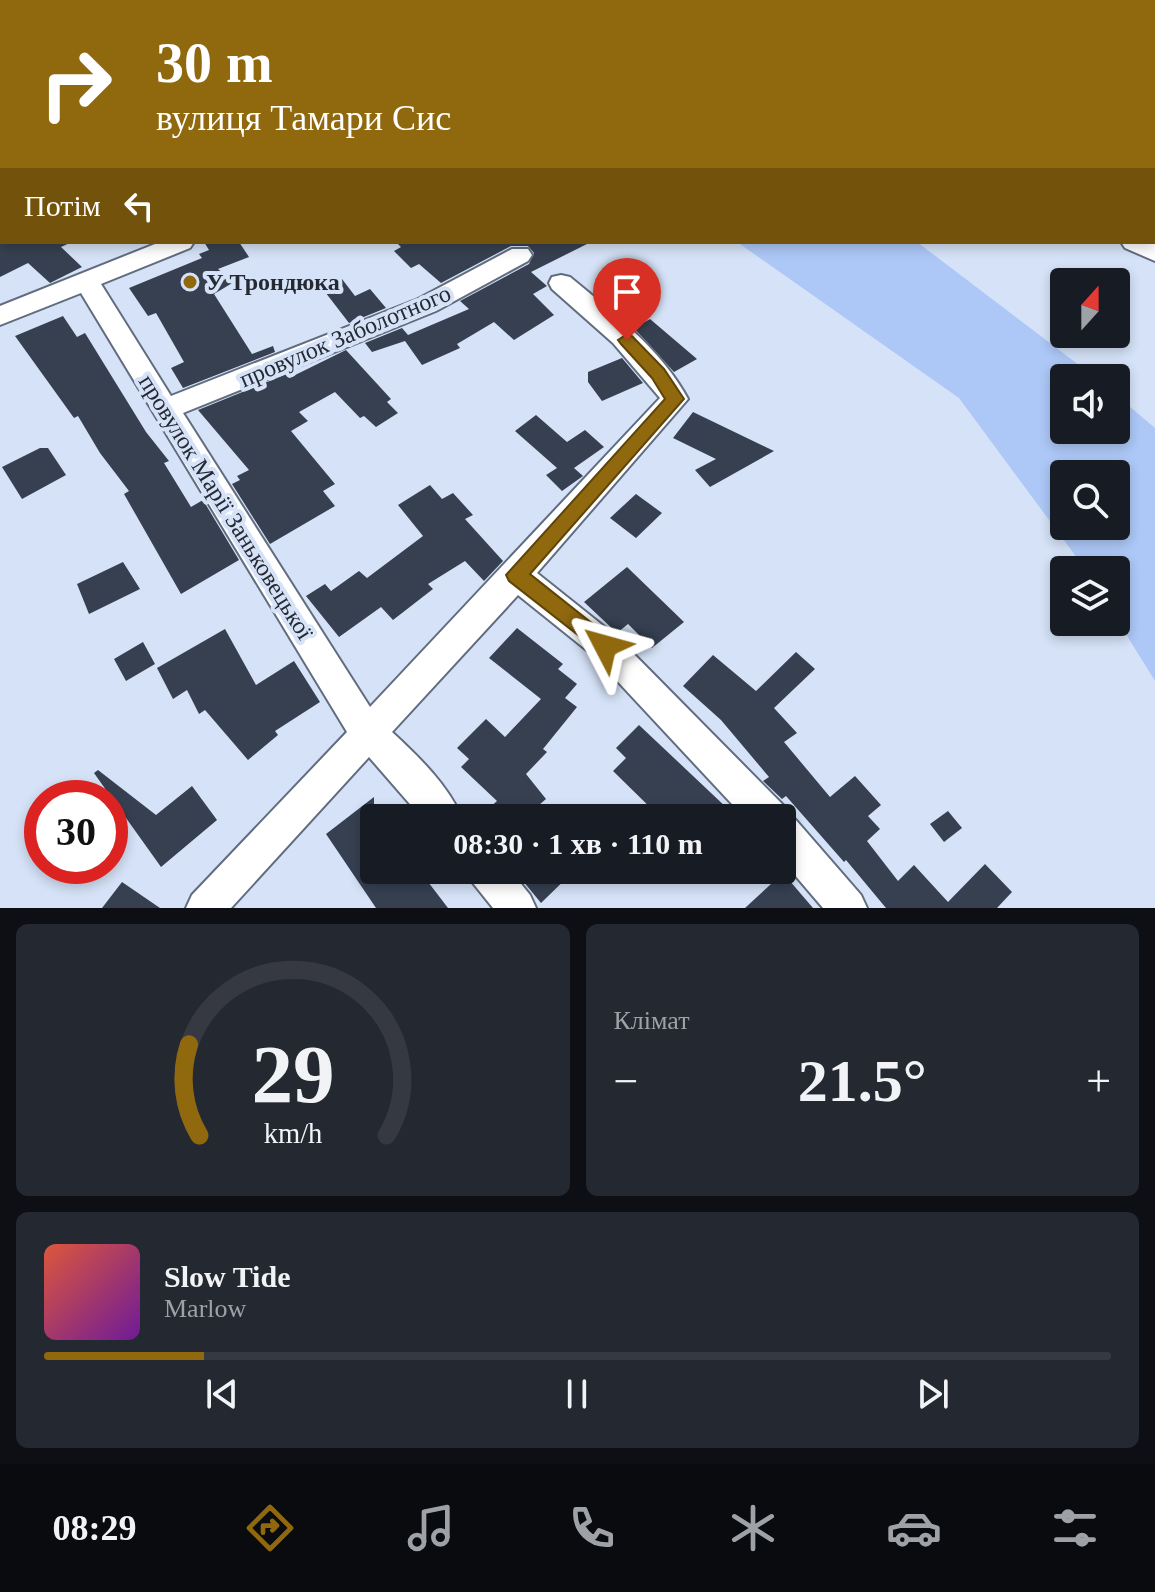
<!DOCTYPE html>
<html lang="uk">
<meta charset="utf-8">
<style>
:root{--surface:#171b24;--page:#242831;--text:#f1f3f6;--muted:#9ea1a6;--line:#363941;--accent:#90680e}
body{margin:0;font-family:"Times New Roman",serif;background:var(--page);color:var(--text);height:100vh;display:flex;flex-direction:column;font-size:30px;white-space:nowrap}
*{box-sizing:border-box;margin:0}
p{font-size:26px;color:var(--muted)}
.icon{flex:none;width:44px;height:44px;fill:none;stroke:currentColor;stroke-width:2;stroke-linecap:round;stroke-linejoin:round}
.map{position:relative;height:908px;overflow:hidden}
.details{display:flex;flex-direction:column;gap:16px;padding:16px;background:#0d0f14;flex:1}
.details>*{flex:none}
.banner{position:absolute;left:0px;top:0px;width:1156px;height:244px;box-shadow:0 4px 12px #0003;background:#90680e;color:#fff;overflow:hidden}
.needle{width:52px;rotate:21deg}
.fabs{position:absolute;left:1050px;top:268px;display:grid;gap:16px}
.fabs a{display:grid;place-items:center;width:80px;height:80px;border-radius:8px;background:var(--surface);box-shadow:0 4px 12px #0003;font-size:40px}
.speed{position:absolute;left:24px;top:780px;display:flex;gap:16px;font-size:40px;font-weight:700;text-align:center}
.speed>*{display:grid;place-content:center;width:104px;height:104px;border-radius:50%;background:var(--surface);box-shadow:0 4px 12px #0003;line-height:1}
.speed .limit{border:12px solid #d22;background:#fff;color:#111}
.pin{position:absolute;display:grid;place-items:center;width:68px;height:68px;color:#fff;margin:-82px -34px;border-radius:50% 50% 50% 0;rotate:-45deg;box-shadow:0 0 8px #0007}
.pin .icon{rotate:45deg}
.me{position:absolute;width:88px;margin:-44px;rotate:309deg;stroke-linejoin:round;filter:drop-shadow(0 0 6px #0008)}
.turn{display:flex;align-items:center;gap:28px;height:168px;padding:0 24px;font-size:36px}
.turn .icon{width:104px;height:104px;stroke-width:2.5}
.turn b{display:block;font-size:56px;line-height:68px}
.then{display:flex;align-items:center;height:76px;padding:0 24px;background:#0003;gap:16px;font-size:30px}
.big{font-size:60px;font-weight:600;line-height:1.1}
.details .card{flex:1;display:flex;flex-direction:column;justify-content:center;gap:12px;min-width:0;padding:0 28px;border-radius:12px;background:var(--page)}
.details .dial{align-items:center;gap:0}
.dial svg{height:208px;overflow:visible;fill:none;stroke:var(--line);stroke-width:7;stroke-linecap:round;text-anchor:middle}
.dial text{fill:var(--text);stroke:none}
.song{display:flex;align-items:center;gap:24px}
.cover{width:96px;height:96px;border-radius:12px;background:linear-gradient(135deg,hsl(10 70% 55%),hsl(280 70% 35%))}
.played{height:8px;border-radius:4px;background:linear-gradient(90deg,var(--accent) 15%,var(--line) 15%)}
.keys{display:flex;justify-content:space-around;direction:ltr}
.heat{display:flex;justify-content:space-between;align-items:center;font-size:44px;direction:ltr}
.details .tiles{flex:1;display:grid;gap:16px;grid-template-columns:1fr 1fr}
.card:last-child{grid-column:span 2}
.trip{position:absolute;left:360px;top:804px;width:436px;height:80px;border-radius:8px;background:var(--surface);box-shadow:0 4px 12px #0003;font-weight:600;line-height:80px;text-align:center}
.tabs{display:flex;height:128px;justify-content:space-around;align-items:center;background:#090b0e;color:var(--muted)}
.tabs .icon{width:56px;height:56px}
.tabs .active{color:var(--accent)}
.tabs b{font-size:36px;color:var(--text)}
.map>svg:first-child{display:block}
</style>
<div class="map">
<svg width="1155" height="908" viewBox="0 0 1155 908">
<rect width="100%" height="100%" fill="#d5e2f7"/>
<path fill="#adc8f7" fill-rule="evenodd" d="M737,242H917L1096,378H1064V430H1116V395L1155,428V681L1116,618V570H1086L959,398ZM1064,474H1116V526H1064Z"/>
<path fill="#364051" d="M0,242H72L61,247L82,267L50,283L28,263L0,277Z
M204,242H239L249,257L218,269L234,282L214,294L252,354L273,346L275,352L183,388L171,368L184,362L156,313L148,316L129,288L202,258L199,254L209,250Z
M396,242H591L531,272L547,286L533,294L554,315L514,340L494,322L457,344L460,348L422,365L405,341L372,352L365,343L402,328L408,335L469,309L460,301L529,264L534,253L528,246H511L441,283L419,264L411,268L394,251L401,247Z
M342,279L355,296L370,289L386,308L349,323L322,288Z
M63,316L77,337L85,333L146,432L169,461L164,463L191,507L203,500L239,560L181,594L124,494L129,491L100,453L78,416L74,418L15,336Z
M650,319L697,359L674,372L634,328Z
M346,350L391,399L387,402L398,413L376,427L364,416L360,418L335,392L299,412L308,421L291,431L335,484L323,491L335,506L270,544L232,484L240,480L237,476L249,470L198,410L287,374L289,378Z
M622,358L643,383L602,401L588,382V372Z
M693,412L774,451L710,487L695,470L716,459L673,438Z
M536,415L567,442L585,430L604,447L574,468L583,476L562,491L546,475L557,468L515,431Z
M40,448H48L66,475L22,499L2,467Z
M430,485L442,499L453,493L473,515L465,519L503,561L484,581L465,561L428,584L433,589L393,620L381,607L339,637L306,596L325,584L331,591L359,571L367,578L423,536L398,505Z
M636,494L662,513L636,538L610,518Z
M123,562L140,589L89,614L77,584Z
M627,567L684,622L652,648L628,624L617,633L584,602Z
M517,628L563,664L558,669L577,684L565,698L577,707L543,749L547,752L526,774L546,799L524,818H478L497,801L461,767L469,759L457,748L486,719L505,737L541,699L489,658Z
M225,629L256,685L294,661L320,702L275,731L278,735L248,760L205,710L199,714L187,690L173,699L157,668Z
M143,642L155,664L126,681L114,659Z
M796,652L815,669L774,708L797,733L784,742L830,797L855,776L881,805L868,816L880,829L867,841L898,881L914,865L948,902L985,864L1012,892L997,908H886L846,860L844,862L786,796L782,799L763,781L769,777L721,720L683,686L713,655L756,691Z
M639,725L728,809L731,807L741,818H661L613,771L626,758L616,748Z
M98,770L156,815L192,786L217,820L161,867L126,818L110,837L111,797L94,773Z
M374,797V870H419L448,908H376L326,834Z
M948,811L962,828L944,842L930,824Z
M514,870H575L541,903Z
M783,873L813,908H745Z
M122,882L160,908H102Z"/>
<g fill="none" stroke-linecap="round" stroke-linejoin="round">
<g stroke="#616d7f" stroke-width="4">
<path id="minor" d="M1154,110H1155V123H1154Z
M2,169V183L0,184V170Z
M160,242H194L190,248L101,284L171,396L418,299L512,249H528L532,255L528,261L436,311L183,413L370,707L660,398L613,343L552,289L549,283L552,277L561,275L570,277C612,312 662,350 688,399L537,573L616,636L783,805L787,816L795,819L861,895L867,908H823L782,860V818H745L594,656L518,595L392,732C418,756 448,785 462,818H422L369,757L231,908H186L192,895L347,732L81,293L0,325V306Z
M1121,242L1155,243V261L1125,248Z
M468,870H510L530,895L536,908H493L473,883Z"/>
</g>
<use href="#minor" fill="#fff" fill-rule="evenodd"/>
</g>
<path fill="#90680e" stroke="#5e4409" stroke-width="2" d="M627,334L632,336L664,369L684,399L530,574L613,640L616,646L613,653L605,656L509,581L506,575L665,399L652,378L621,344L618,340Z"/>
<circle fill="#90680e" stroke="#d5e2f7" stroke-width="3" cx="190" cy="282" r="8"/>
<g text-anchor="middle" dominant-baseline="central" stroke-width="8" stroke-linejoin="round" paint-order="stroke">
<g font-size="24" font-weight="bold" fill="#252a32" stroke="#d5e2f7" text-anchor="start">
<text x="206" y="282">У Трондюка</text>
</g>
<g font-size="24" fill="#252a32" stroke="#d5e2f7">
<text transform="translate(345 336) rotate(-23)">провулок Заболотного</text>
<text transform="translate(226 507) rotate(58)">провулок Марії Заньковецької</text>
</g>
</g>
</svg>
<div class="fabs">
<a><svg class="needle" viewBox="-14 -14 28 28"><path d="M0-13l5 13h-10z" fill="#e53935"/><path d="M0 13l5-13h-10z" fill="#9ea1a6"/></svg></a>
<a><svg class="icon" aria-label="sound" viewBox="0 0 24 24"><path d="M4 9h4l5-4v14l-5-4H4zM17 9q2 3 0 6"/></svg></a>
<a><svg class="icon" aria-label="search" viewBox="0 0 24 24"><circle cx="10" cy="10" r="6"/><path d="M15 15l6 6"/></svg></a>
<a><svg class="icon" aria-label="layers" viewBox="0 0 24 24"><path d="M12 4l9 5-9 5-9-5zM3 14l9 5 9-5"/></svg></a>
</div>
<div class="speed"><div class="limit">30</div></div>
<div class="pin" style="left:627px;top:340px;background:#d93025"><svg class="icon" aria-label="arrive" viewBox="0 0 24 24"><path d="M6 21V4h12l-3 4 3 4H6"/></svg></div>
<svg class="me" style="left:605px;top:646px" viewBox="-20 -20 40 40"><path d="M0-17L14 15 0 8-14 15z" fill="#90680e" stroke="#fff" stroke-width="4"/></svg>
<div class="trip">08:30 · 1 хв · 110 m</div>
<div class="banner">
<div class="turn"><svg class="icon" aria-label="right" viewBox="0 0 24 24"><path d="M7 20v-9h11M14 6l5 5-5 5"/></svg><div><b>30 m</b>вулиця Тамари Сис</div></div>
<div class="then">Потім<svg class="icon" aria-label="left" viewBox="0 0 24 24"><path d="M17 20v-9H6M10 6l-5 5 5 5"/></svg></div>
</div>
</div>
<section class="details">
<div class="tiles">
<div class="card dial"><svg viewBox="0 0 100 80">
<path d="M14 69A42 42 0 1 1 86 69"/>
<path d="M14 69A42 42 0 0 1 10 34" stroke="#90680e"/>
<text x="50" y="56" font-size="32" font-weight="700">29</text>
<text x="50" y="72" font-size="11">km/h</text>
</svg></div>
<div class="card"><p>Клімат</p>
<div class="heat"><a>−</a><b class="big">21.5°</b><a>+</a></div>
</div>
<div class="card">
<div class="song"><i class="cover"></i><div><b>Slow Tide</b><p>Marlow</p></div></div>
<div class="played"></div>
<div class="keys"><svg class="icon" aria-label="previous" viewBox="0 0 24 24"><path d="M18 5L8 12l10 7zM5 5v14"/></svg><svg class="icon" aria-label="pause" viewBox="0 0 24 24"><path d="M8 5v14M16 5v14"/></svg><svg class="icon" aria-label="next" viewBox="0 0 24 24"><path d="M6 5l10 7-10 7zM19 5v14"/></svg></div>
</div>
</div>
</section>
<nav class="tabs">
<b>08:29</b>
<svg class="icon active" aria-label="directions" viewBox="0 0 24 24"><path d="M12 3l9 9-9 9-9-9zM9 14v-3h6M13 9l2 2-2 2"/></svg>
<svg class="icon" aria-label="music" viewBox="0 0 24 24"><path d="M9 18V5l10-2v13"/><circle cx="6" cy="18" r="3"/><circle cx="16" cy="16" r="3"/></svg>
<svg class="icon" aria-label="phone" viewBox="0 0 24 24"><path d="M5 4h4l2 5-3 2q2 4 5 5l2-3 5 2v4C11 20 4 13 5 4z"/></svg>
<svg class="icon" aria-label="climate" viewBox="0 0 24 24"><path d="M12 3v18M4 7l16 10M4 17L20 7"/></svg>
<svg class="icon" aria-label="car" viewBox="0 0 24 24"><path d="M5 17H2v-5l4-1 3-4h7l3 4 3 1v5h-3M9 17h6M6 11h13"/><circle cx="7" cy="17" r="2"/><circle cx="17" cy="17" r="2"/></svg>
<svg class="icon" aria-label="filters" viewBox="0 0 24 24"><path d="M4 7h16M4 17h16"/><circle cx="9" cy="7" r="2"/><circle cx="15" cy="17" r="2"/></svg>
</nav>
